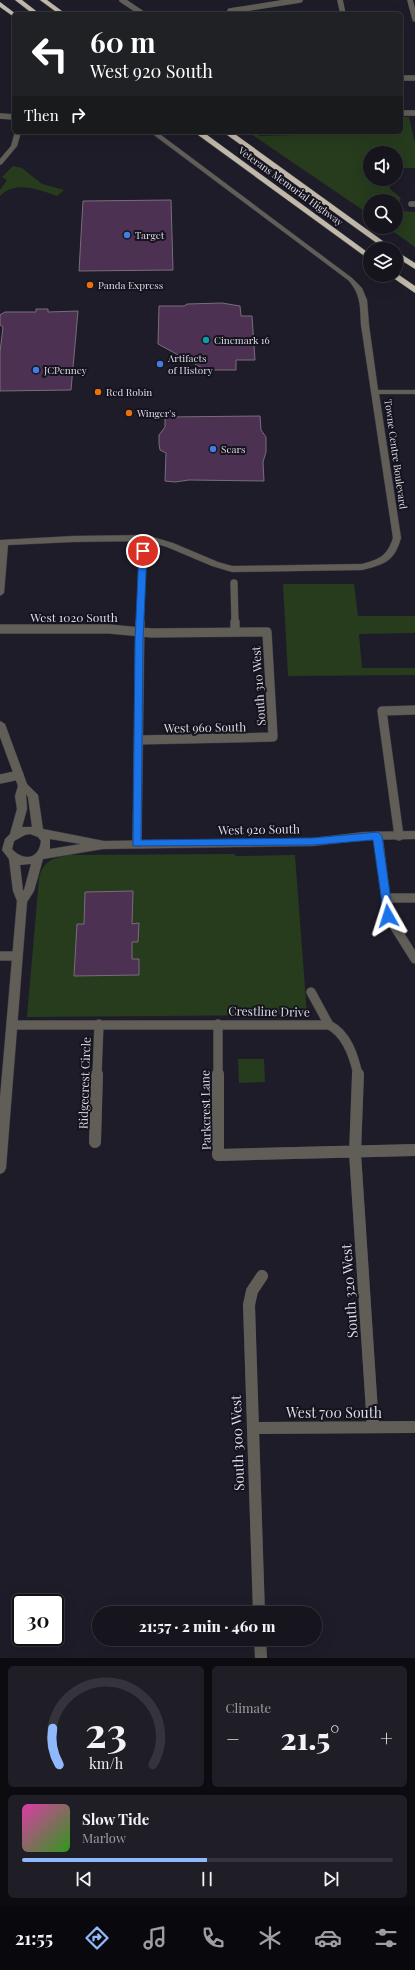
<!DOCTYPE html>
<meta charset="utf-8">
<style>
:root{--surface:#16151e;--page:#1f1e27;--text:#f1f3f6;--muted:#9e9fa4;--line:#35343c;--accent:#90b8fd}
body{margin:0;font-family:"Playfair Display",serif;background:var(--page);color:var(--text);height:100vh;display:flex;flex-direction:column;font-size:15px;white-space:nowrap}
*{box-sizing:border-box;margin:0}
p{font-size:13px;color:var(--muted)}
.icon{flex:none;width:22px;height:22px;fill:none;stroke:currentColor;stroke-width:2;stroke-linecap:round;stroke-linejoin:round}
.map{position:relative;height:1658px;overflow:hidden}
.details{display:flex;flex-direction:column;gap:8px;padding:8px;background:#0c0c10;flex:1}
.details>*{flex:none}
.banner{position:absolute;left:12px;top:12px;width:391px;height:122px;border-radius:6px;box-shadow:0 4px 16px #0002,0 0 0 1px var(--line);background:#202124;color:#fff;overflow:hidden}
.buttons{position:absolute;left:363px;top:146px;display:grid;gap:8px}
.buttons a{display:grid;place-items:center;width:40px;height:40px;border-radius:50%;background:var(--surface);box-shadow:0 4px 16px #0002,0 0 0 1px var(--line);font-size:20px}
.speed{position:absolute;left:12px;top:1594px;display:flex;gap:8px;font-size:20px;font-weight:700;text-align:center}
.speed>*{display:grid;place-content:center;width:52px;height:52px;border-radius:50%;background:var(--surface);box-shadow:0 4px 16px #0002,0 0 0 1px var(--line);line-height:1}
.speed .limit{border:2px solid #111;border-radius:6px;background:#fff;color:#111}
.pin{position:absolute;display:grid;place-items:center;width:34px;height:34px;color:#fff;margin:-17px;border:2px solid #fff;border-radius:50%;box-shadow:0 1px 4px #0007}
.me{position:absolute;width:44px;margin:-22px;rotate:354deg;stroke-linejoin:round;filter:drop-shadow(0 0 3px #0008)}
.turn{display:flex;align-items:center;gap:14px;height:84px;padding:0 12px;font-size:18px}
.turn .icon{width:52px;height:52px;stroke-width:2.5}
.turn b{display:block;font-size:28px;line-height:34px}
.then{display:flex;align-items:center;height:38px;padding:0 12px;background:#0003;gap:8px;font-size:15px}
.big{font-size:30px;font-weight:800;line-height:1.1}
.details .card{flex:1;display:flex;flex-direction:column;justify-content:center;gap:6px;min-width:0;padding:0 14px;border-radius:6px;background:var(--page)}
.details .dial{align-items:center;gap:0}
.dial svg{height:104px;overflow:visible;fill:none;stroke:var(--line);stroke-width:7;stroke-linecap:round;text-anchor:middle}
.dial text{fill:var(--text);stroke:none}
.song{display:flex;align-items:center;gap:12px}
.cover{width:48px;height:48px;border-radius:6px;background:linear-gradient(135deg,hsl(320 70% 55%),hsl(110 70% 35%))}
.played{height:4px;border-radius:2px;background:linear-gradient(90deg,var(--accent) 50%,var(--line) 50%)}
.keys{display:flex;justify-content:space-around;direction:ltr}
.heat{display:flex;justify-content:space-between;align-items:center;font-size:22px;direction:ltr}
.details .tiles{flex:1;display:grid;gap:8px;grid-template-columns:1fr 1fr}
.card:last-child{grid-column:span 2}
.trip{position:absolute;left:92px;top:1606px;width:230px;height:40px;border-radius:20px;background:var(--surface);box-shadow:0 4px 16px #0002,0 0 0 1px var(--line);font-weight:800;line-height:40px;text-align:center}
.dock{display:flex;height:64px;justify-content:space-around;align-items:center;background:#09080c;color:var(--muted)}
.dock .icon{width:28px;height:28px}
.dock .current{color:var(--accent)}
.dock b{font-size:18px;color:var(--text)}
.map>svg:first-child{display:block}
</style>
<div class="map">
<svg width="415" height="1658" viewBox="0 0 415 1658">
<rect width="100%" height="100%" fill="#1e1c28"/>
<path fill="#263c1d" d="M401,117H409L415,143V168H396V153H370V179H388L390,189L401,198L397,206L403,211L415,212V247L387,227H396V201H370V215L248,132H254L260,136L295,135V132H401Z
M13,166L22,168L42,184L64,190L57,196C39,190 16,180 0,196V190L7,180L2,177Z
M283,584H354L358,616H415V633L359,634L362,668H415V675L288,676Z
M235,854V856L295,855L307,1015L27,1017L39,878C43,861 53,858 69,855Z
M238,1059H264L265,1082L239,1083Z"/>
<path fill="#4d3152" stroke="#786d7a" d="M171,200L173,270L79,271L83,201Z
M187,304L222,303L240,306L241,316H252L255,360H236V370H206L158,344L159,306H184Z
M36,309H48V312L78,311L71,390L0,391V352L3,327L0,325V315L5,312H36Z
M260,416L261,430L266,437V452L263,462L264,481L189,480L175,482L165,481L166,453L160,450L159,444V435L165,427V417Z
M133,891L132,924L139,923L138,942H132V959H139V975L74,976L77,924H84L85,892Z"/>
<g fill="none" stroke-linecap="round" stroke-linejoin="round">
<g stroke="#393742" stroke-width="6">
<path id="minor-far3" d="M122,0L143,14
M340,0L343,14
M410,0L415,19
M230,11L300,0
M401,78H415
M401,113H415
M0,116L14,117
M411,204H415"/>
</g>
<g stroke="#393742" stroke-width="8">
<path id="minor-far2" d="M234,583L235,623
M140,623L143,551"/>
</g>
<g stroke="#393742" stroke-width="10">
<path id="minor-far1" d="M235,622V632
M0,629H109L152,633L267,632L273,737L138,740
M0,779L19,775
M378,836L388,916L415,959
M399,836L382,711L415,710
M137,843L140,622
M387,898H415
M0,956H17
M311,992L329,1025
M218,1024V1075
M12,1025H329C347,1034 354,1056 358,1075
M97,1075L99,1024"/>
</g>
<g stroke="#393742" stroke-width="12">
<path id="minor" d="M218,1074V1155L415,1150
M358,1074L355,1153L373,1427
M95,1142L97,1074
M253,1428L415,1427
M259,1613L249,1305L252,1291L262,1276
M260,1639L261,1658"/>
</g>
<g stroke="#393742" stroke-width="1">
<path id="tertiary" d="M15,132H21L17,146L2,164L0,165V159L11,146Z
M150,132H157L352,278L362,288L367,300L369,325L378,390H415V394H379L401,538C394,562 385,564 362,570L232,572L212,566L167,547L146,541L73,542L8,545L4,593L0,596V540L73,536L146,535L173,543L218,562L232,566L362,564C380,559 387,556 393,538L361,325C360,306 361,294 348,280Z
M0,721L5,724L27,784L38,795L43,829L104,841L313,838L364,832L415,831V839L364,840L313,846L103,849L43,859L34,891L27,902L6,1168L4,1172L0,1174V1098L17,901L13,891L9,859L2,850L5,839L10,834L17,809L15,796L18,786L0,737ZM26,794L28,797L32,827H22L27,809ZM30,834L38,837L41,841C39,859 24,862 12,849L14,841L25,835ZM50,839L81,844L50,849ZM31,864L24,890L23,891L20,865Z"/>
</g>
<g stroke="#393742" stroke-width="1">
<path id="motorway" d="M15,0H22L40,14H33Z
M40,0H47L66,14H59Z
M0,2L16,14H14V17L0,7Z
M194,132H203L370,254V260Z
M223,132H232L394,249H385Z
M396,251L415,263V269L396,257Z
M396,273L415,286V293L389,275H396Z"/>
</g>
<use href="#minor-far3" stroke="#615e58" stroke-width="5.5"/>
<use href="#minor-far2" stroke="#615e58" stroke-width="7"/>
<use href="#minor-far1" stroke="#615e58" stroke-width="9"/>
<use href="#minor" stroke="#615e58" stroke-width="12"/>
<use href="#tertiary" fill="#615e58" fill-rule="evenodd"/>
<use href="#motorway" fill="#c1b9a9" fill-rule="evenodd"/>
</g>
<path fill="#1a73e8" stroke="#114b97" d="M143,548L147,551L143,640L141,840L313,838L378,832L382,836L393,916L392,918L388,920L384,916L373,840L313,845L133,846L135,640L139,551Z"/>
<g fill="#3f7fe0" stroke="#15131e" stroke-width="1.5">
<circle cx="127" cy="235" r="4"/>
<circle cx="160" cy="364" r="4"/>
<circle cx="36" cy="370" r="4"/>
<circle cx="213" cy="449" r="4"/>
</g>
<g fill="#e8710a" stroke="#15131e" stroke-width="1.5">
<circle cx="90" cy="285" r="4"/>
<circle cx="98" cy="392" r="4"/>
<circle cx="129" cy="413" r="4"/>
</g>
<circle fill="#0f9aa8" stroke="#15131e" stroke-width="1.5" cx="206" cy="340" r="4"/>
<g text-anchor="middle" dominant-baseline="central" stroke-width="4" stroke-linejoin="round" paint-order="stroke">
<g font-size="10" fill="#dddce4" stroke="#15131e">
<text transform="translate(291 186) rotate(36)">Veterans Memorial Highway</text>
<text transform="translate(396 454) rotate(82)">Towne Centre Boulevard</text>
</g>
<g font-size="10" fill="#dddce4" stroke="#15131e" text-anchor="start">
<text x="135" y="235">Target</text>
<text x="98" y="285">Panda Express</text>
<text x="214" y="340">Cinemark 16</text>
<text x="168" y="358">Artifacts<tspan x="168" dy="12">of History</tspan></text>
<text x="44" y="370">JCPenney</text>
<text x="106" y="392">Red Robin</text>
<text x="137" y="413">Winger's</text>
<text x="221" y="449">Sears</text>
</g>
<g font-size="12" fill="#dddce4" stroke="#15131e">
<text x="74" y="617">West 1020 South</text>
<text transform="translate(258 686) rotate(-94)">South 310 West</text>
<text transform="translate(205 727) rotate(-1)">West 960 South</text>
<text transform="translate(259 829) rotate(-1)">West 920 South</text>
<text transform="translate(269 1011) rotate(1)">Crestline Drive</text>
<text transform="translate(84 1083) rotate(-88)">Ridgecrest Circle</text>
<text transform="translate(205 1110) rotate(-91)">Parkcrest Lane</text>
</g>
<g font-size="14" fill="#dddce4" stroke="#15131e">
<text transform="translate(349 1291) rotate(-94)">South 320 West</text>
<text x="334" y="1412">West 700 South</text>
<text transform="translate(237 1443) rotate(-92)">South 300 West</text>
</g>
</g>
</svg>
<div class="buttons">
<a><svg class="icon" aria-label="sound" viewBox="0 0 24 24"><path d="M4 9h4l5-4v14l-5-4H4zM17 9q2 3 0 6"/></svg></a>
<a><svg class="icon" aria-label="search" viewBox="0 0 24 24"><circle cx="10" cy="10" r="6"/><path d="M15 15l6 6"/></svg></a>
<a><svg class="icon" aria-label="layers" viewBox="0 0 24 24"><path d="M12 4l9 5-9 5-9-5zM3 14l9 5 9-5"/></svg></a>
</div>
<div class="speed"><div class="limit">30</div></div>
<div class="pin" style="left:143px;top:551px;background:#d93025"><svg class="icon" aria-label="arrive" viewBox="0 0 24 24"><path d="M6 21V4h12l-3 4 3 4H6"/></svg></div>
<svg class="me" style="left:388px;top:916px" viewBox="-20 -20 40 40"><path d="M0-17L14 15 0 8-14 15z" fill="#1a73e8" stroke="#fff" stroke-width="4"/></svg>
<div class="trip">21:57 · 2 min · 460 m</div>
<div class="banner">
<div class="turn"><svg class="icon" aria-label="left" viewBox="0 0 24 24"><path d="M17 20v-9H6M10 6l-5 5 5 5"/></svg><div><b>60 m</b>West 920 South</div></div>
<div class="then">Then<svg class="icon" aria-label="right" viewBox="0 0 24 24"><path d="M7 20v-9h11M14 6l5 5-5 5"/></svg></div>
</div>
</div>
<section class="details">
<div class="tiles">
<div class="card dial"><svg viewBox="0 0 100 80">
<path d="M14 69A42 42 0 1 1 86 69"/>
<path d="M14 69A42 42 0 0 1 9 41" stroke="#90b8fd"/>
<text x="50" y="56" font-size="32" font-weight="700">23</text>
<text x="50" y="72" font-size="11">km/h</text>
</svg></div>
<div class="card"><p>Climate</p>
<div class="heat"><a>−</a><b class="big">21.5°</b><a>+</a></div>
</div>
<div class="card">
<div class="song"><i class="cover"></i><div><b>Slow Tide</b><p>Marlow</p></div></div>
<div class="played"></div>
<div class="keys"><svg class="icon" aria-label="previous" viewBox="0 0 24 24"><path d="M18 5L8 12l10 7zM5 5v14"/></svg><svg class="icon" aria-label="pause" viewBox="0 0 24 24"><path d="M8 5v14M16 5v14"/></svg><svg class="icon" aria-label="next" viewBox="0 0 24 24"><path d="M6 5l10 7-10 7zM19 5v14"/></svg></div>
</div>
</div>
</section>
<nav class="dock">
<b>21:55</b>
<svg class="icon current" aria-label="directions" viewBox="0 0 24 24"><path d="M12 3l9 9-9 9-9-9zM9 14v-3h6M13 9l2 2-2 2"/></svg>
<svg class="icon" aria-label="music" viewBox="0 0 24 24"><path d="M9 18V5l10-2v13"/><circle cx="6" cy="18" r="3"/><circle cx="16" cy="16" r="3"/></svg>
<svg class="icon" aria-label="phone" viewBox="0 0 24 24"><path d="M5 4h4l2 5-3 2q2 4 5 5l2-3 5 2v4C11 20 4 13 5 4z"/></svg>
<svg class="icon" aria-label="climate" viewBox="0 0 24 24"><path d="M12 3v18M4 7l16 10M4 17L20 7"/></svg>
<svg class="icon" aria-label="car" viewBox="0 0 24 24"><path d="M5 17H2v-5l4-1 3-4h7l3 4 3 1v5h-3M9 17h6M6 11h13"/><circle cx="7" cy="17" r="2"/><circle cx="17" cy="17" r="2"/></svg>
<svg class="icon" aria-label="filters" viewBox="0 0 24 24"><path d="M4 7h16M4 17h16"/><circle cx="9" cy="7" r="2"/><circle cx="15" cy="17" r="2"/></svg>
</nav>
